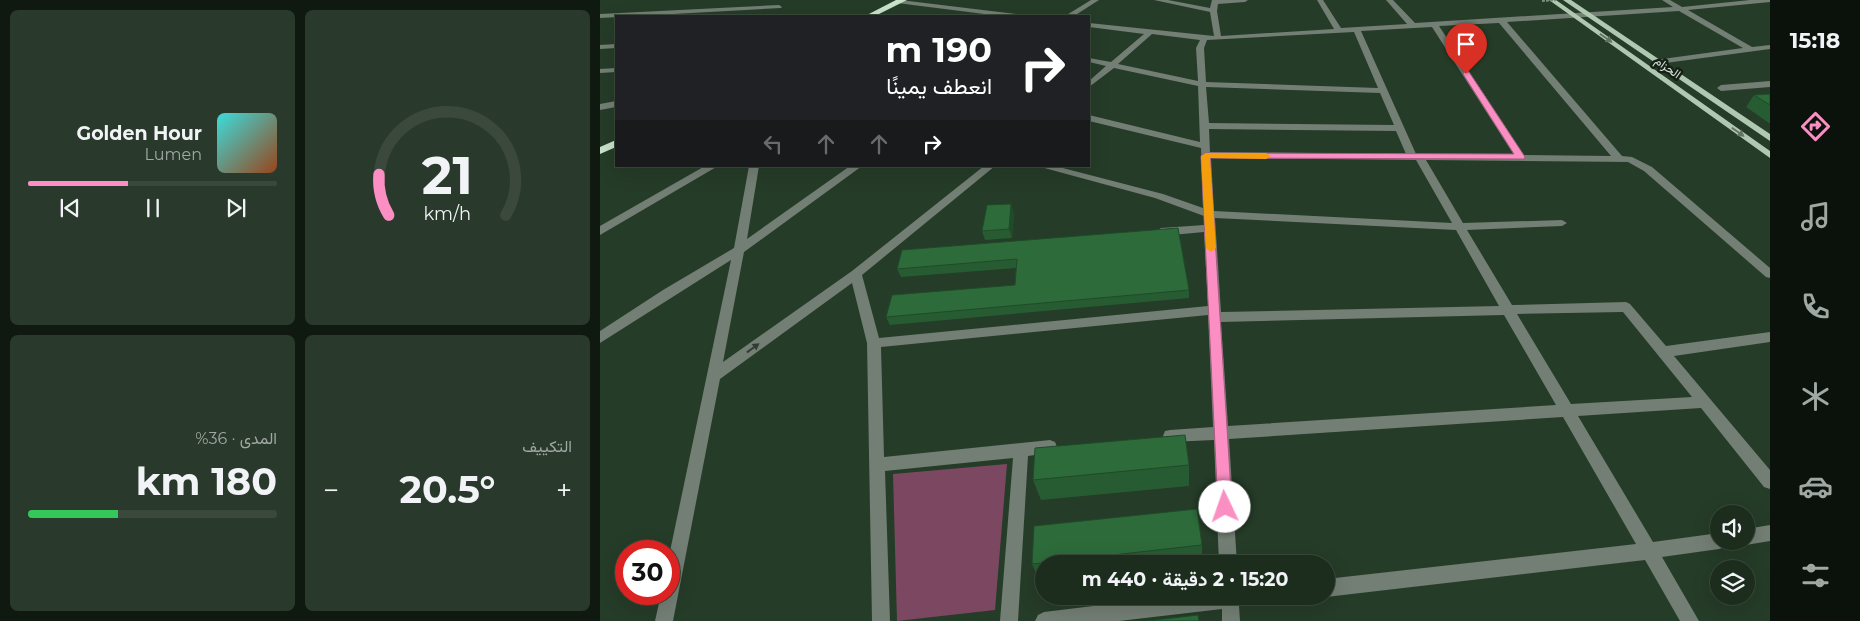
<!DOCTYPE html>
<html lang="ar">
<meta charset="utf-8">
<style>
:root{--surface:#1c2d1e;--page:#29392b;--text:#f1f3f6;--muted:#a0a8a4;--line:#3a493c;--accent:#fb8fc3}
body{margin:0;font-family:Montserrat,Vazirmatn,sans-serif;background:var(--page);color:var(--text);direction:rtl;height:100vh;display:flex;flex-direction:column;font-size:19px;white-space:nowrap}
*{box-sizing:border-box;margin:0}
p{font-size:16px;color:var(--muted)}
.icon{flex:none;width:28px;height:28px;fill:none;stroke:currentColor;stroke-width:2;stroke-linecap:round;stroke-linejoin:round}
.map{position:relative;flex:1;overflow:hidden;direction:ltr}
.details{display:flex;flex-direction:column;gap:10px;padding:10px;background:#0f1910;width:600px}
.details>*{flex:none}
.hud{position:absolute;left:15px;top:15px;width:475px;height:152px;border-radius:0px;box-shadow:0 5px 20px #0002,0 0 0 1px var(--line);direction:rtl;background:#202124;color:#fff;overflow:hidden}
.fabs{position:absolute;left:1110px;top:505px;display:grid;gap:10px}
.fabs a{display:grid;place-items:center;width:45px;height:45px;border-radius:50%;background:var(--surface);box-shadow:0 5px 20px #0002,0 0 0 1px var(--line);font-size:25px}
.speed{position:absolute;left:15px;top:540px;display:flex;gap:10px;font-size:25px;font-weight:700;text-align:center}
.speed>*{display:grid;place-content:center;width:65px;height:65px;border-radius:50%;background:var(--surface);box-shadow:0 5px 20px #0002,0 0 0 1px var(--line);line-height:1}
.speed .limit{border:8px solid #d22;background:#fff;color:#111}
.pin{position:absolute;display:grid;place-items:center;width:42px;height:42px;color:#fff;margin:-51px -21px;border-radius:50% 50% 50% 0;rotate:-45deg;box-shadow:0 0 5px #0007}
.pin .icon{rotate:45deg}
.me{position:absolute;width:55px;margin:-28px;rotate:357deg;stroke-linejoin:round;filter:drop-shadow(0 0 4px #0008)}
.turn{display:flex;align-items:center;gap:18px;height:105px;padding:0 15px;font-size:22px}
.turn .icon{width:65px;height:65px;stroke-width:2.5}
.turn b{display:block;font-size:35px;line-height:42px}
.lanes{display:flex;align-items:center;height:48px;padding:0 15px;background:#0003;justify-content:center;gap:25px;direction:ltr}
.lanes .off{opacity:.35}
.big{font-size:38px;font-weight:700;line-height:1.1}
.details .tile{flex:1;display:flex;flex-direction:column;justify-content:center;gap:8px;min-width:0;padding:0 18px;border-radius:8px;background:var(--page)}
.details .dial{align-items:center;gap:0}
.dial svg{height:130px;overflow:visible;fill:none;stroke:var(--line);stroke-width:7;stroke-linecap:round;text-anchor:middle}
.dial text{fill:var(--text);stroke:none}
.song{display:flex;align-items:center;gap:15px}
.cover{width:60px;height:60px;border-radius:8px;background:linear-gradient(135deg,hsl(180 70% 55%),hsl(20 70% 35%))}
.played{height:5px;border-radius:2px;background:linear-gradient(90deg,var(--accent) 40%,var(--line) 40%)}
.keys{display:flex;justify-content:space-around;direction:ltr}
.heat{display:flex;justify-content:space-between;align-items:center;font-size:28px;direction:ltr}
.charge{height:8px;border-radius:4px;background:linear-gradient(90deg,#34c759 36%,var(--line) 0)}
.details .tiles{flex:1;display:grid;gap:10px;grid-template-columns:repeat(2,1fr)}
.trip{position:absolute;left:435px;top:555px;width:300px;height:50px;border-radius:25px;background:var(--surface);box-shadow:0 5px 20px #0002,0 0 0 1px var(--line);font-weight:700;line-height:50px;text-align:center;direction:rtl}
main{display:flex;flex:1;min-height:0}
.dock{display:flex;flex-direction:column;width:90px;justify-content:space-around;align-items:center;background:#0b120c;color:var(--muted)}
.dock .icon{width:35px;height:35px}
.dock .current{color:var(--accent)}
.dock b{font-size:22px;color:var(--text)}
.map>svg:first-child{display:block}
</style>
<main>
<nav class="dock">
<b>15:18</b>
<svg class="icon current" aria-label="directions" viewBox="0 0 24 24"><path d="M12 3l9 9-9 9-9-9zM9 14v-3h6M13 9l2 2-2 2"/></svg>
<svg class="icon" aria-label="music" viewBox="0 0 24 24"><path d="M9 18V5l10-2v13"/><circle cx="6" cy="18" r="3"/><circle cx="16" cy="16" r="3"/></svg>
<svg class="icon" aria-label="phone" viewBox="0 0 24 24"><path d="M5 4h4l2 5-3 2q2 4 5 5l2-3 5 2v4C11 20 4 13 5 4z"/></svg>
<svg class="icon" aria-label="climate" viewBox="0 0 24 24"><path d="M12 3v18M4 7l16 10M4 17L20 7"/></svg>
<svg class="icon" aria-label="car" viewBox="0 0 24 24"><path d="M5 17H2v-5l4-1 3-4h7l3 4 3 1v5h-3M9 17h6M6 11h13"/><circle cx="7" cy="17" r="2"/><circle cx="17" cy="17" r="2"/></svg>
<svg class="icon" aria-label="filters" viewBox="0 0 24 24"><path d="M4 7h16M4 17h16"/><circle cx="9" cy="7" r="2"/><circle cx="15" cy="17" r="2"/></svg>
</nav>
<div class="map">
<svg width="1170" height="621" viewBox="0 0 1170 621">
<rect width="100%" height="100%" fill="#253c28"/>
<path fill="#7c4861" d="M407,464L395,610L297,621L293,474Z"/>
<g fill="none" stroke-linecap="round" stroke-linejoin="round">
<path fill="#737e74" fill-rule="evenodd" d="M300,0L416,14L420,16H400L297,3V1Z
M491,0H499L474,16H465Z
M554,0H568L610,8L612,0H648L645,2L618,4L617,11L621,36L734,29L717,0H723L741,28L807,24L786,0H793L815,23L1073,7L1062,0H1070L1082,7L1150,0H1170V2L1088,10L1152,47L1170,45V49L1058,64H1055V60L1143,48L1079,11L907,22L1022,156L1032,157L1052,167L1170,268V278L1166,277L1044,171L1028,162L826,160L863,223L962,220L967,223L962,226L867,230L912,305L1026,302L1030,304L1066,346L1170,332V342L1074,356L1170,470V489L1164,487L1101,408L978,416L1053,542L1119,533V541H1127L1125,547L1119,549L1062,557L1099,621H1080L1045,560L726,597L725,596H726V579L1036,544L963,417L629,439L637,564H619L614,440L570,442L565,441L563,436L565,431L570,430L613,427L608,315L281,347L284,457L450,440L455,442L457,447L455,452L428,456L418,621H400L413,458L285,471L290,621H272L267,343L252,283L120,379L73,621H55L61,594H69V556L131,260L0,343V331L63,290L134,248L149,166H159L147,239L250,166H262L144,252L123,362L252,271L384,166H395L262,275L279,338L608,306L604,232L561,236L555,232L561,228L604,225V216L555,198L437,166H455L563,194L603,208L601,148L489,121V115L600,142L598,86L514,68L489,87V81L506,66L489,62V58L511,62L544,34L489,27V23L614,36L610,12ZM899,23L1011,156L924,155L839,26ZM832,27L914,155L816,154L761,31ZM754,32L778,88L606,82L604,48L607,40ZM552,34L600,40L596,48L598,81L518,64ZM606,87L780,93L794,125L609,123ZM609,129L796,131L806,154L610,152ZM611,158L816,160L852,223L614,211ZM615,218L856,230L899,306L621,312ZM1023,312L1092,397L971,404L917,314ZM904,315L956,405L628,426L621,322Z
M179,5L182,7L181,8L0,18V14Z
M16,44V48L0,49V45Z
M16,68V72L0,73V69Z
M1170,81V87L1121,91L1117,88L1121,85Z
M16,101V107L0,110V104Z
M105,166H118L0,235V226Z
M1170,525V541L1146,545L1140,543L1139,541H1146V529Z
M576,596H661L658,602L639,606L640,621H622V609L519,621H435L438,615L444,612Z"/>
<path fill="#b0c7b2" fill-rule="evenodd" d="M949,0H956L1170,151V158Z
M963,0H971L1170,134V141Z"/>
<path fill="#c8e3ca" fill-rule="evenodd" d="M296,0H307L275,16H265Z
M16,140V147L0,154V147Z"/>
<path stroke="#7a8d7c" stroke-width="2" stroke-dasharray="3 1" stroke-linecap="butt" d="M942,1L956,0"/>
</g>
<path fill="#275c32" d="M1170,94V123H1169L1146,107L1154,95Z
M414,213L412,238L385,240L382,231Z
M578,228L589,290V298L290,325L286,317L415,285L416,268L301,277L297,269Z
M589,465V486L441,500L433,480Z
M602,545V564H444V581L440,582L432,564Z"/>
<path fill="#204b29" d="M411,204L414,213L412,238L409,229Z"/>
<path fill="#2d6b3a" stroke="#204b29" d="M1170,94V105L1154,95Z
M411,204L409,229L382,231L387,205Z
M578,228L589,290L286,317L292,295L415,285L417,259L297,269L302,250Z
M585,435L589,465L433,480L435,448Z
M597,509L602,545L432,564L434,526Z
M598,615L599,621H546Z"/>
<defs><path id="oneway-solid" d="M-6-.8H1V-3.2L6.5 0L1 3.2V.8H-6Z" transform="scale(1.25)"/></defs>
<g fill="#637464">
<use href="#oneway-solid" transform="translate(1006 38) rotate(35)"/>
<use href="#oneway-solid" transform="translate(1138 132) rotate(35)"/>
</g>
<use fill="#323c33" href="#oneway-solid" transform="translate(153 348) rotate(-36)"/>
<path fill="#fb8fc3" stroke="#a35d7f" d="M864,72H869L925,157L924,159L610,158L632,507L630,512L625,514L620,512L618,507L601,156L606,153L914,154L863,74Z"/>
<path fill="#f59e0b" d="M606,153H666L671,156L666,159L610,158L616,248L611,252L606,248L601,156Z"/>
<g text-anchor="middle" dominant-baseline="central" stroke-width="5" stroke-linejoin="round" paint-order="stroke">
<g font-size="12" fill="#d7e5d8" stroke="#162017">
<text transform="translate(1068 67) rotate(35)">الحزام</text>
</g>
</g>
</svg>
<div class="fabs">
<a><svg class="icon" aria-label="sound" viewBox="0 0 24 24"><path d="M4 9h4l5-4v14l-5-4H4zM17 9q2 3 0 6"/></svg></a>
<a><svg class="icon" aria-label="layers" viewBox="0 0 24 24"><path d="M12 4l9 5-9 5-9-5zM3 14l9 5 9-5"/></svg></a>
</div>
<div class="speed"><div class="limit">30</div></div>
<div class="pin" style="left:866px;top:74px;background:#d93025"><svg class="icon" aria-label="arrive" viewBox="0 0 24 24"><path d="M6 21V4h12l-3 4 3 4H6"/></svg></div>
<svg class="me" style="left:625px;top:507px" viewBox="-20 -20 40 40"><circle r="19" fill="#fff"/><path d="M0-13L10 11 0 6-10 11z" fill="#fb8fc3"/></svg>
<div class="trip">15:20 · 2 دقيقة · 440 m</div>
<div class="hud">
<div class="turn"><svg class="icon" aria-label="right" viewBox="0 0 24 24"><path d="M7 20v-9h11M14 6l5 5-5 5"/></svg><div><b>190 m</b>انعطف يمينًا</div></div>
<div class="lanes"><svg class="icon off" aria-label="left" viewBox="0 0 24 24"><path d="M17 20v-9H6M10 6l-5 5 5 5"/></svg><svg class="icon off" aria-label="ahead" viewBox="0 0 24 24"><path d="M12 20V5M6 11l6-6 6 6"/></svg><svg class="icon off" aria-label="ahead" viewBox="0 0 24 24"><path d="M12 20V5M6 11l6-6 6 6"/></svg><svg class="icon" aria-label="right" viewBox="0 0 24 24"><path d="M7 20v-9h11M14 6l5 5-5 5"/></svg></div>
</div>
</div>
<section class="details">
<div class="tiles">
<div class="tile dial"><svg viewBox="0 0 100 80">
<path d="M14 69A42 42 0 1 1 86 69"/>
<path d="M14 69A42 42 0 0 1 8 44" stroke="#fb8fc3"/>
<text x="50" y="56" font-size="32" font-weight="700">21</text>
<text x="50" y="72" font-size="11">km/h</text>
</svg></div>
<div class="tile">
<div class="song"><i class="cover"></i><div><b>Golden Hour</b><p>Lumen</p></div></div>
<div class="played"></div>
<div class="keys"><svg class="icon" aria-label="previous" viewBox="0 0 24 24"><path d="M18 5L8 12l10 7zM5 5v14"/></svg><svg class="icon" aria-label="pause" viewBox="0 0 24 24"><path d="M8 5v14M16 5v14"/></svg><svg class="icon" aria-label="next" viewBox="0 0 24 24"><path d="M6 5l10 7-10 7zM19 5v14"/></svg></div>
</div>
<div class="tile"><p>التكييف</p>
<div class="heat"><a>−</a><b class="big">20.5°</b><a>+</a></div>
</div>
<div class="tile"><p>المدى · 36%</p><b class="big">180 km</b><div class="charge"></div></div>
</div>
</section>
</main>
